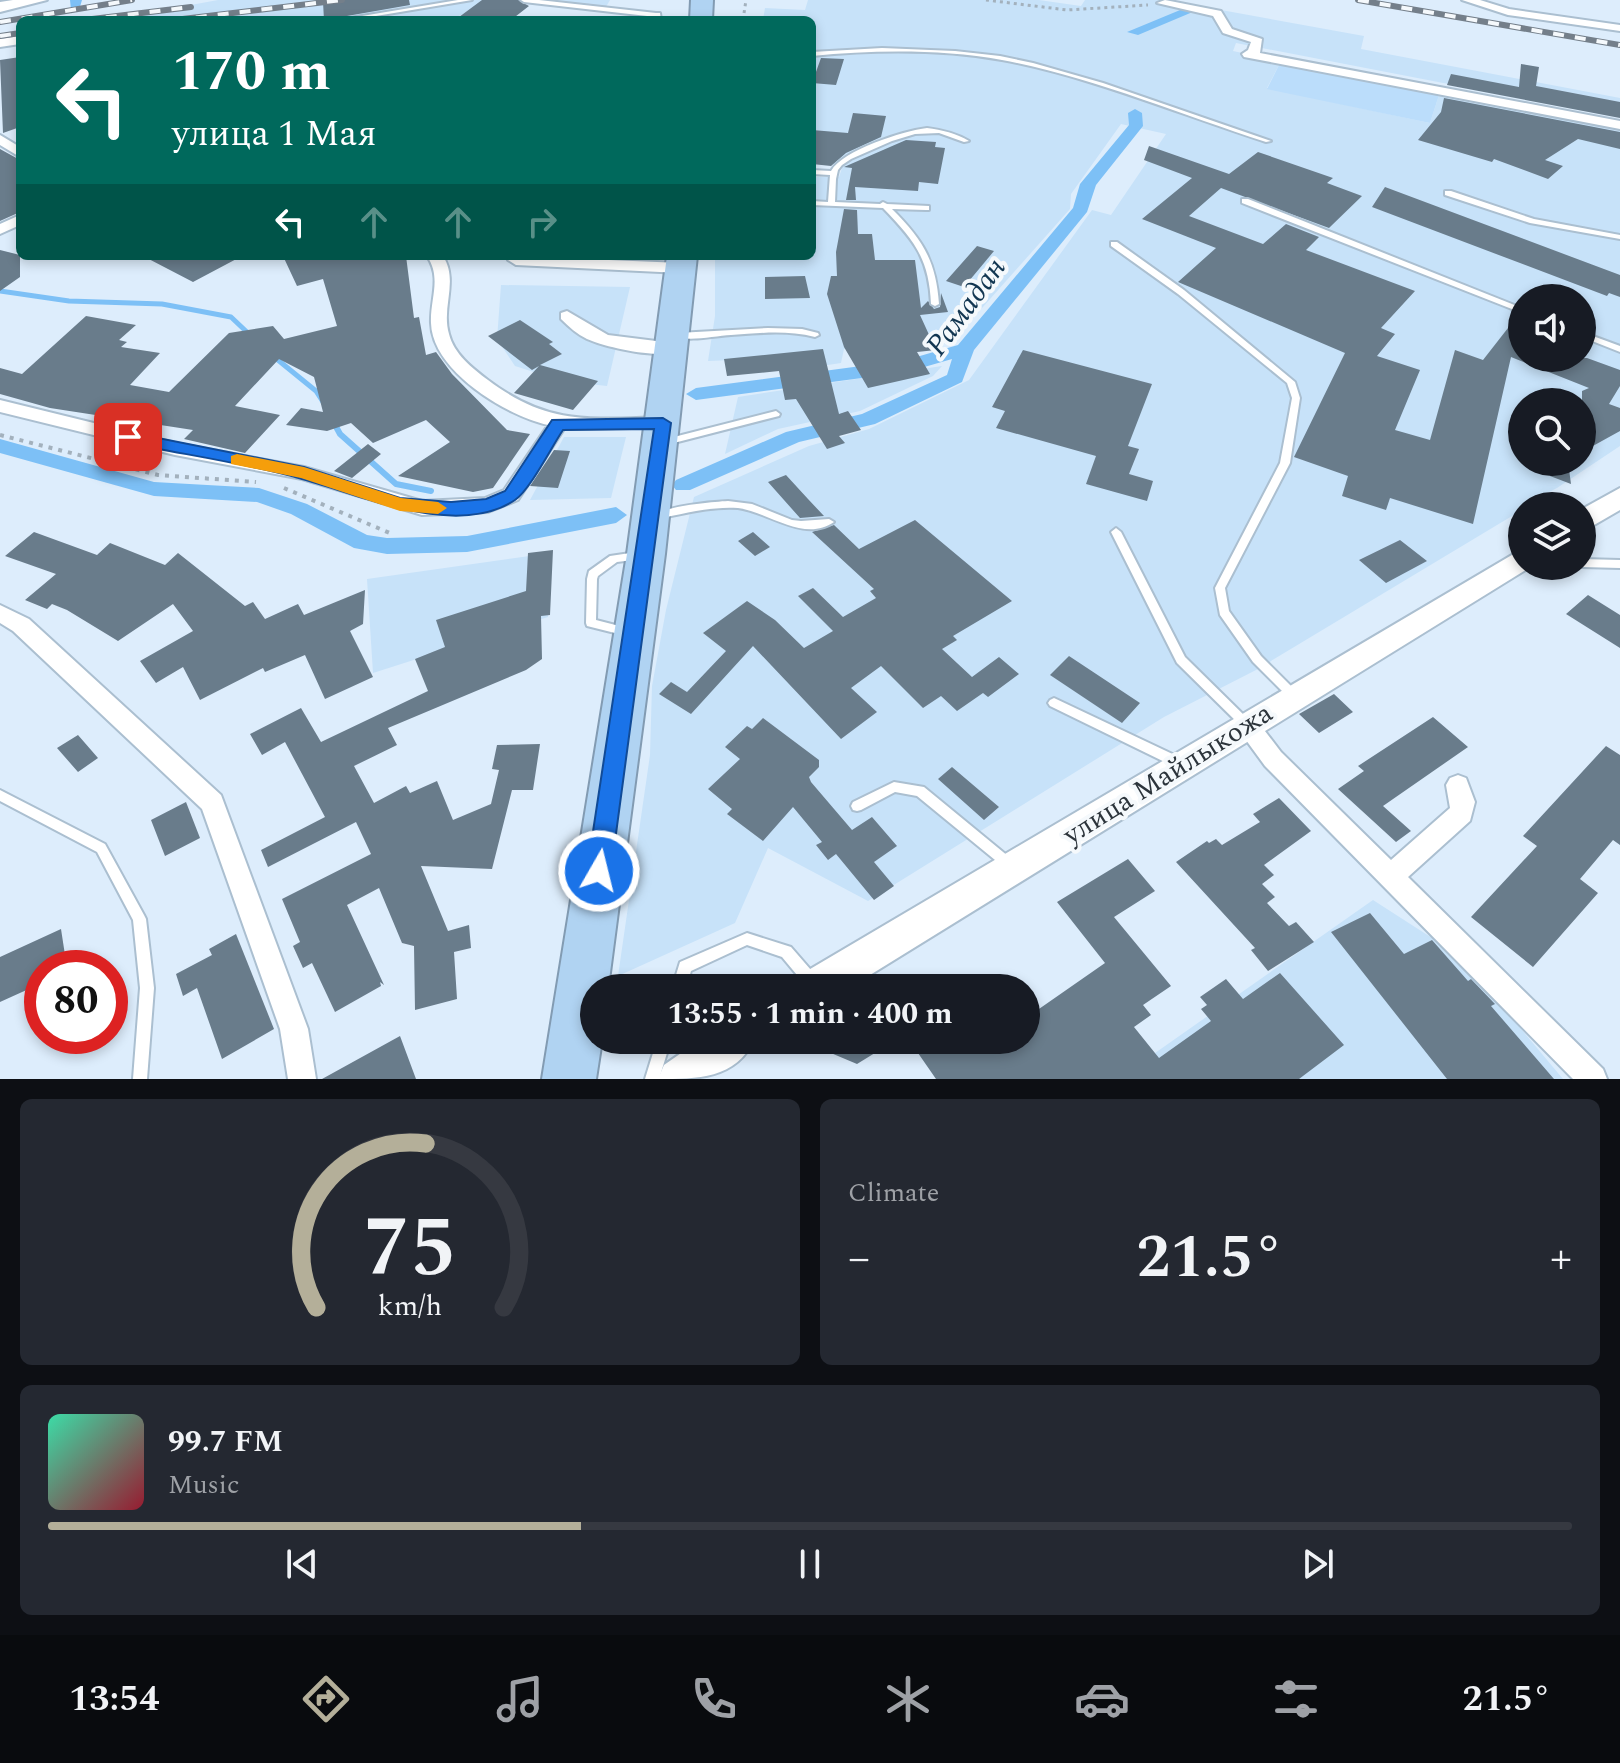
<!DOCTYPE html>
<meta charset="utf-8">
<style>
:root{--surface:#171b24;--page:#242831;--text:#f1f3f6;--muted:#9ea1a6;--line:#363941;--accent:#b4af99}
body{margin:0;font-family:Spectral,serif;background:var(--page);color:var(--text);height:100vh;display:flex;flex-direction:column;font-size:30px;white-space:nowrap}
*{box-sizing:border-box;margin:0}
p{font-size:26px;color:var(--muted)}
.icon{flex:none;width:44px;height:44px;fill:none;stroke:currentColor;stroke-width:2;stroke-linecap:round;stroke-linejoin:round}
.map{position:relative;height:1079px;overflow:hidden}
.panel{display:flex;flex-direction:column;gap:20px;padding:20px;background:#0d0f14;flex:1}
.panel>*{flex:none}
.banner{position:absolute;left:16px;top:16px;width:800px;height:244px;border-radius:12px;box-shadow:0 4px 12px #0003;background:#00695c;color:#fff;overflow:hidden}
.controls{position:absolute;left:1508px;top:284px;display:grid;gap:16px}
.controls a{display:grid;place-items:center;width:88px;height:88px;border-radius:50%;background:var(--surface);box-shadow:0 4px 12px #0003;font-size:40px}
.speed{position:absolute;left:24px;top:950px;display:flex;gap:16px;font-size:40px;font-weight:700;text-align:center}
.speed>*{display:grid;place-content:center;width:104px;height:104px;border-radius:50%;background:var(--surface);box-shadow:0 4px 12px #0003;line-height:1}
.speed .limit{border:12px solid #d22;background:#fff;color:#111}
.pin{position:absolute;display:grid;place-items:center;width:68px;height:68px;color:#fff;margin:-34px;border-radius:16px;box-shadow:0 4px 12px #0006}
.me{position:absolute;width:88px;margin:-44px;rotate:8deg;stroke-linejoin:round;filter:drop-shadow(0 0 6px #0008)}
.turn{display:flex;align-items:center;gap:28px;height:168px;padding:0 24px;font-size:36px}
.turn .icon{width:104px;height:104px;stroke-width:2.5}
.turn b{display:block;font-size:56px;line-height:68px}
.lanes{display:flex;align-items:center;height:76px;padding:0 24px;background:#0003;justify-content:center;gap:40px;direction:ltr}
.lanes .off{opacity:.35}
.big{font-size:60px;font-weight:700;line-height:1.1}
.panel .tile{flex:1;display:flex;flex-direction:column;justify-content:center;gap:12px;min-width:0;padding:0 28px;border-radius:12px;background:var(--page)}
.panel .dial{align-items:center;gap:0}
.dial svg{height:208px;overflow:visible;fill:none;stroke:var(--line);stroke-width:7;stroke-linecap:round;text-anchor:middle}
.dial text{fill:var(--text);stroke:none}
.song{display:flex;align-items:center;gap:24px}
.cover{width:96px;height:96px;border-radius:12px;background:linear-gradient(135deg,hsl(160 70% 55%),hsl(350 70% 35%))}
.played{height:8px;border-radius:4px;background:linear-gradient(90deg,var(--accent) 35%,var(--line) 35%)}
.keys{display:flex;justify-content:space-around;direction:ltr}
.heat{display:flex;justify-content:space-between;align-items:center;font-size:44px;direction:ltr}
.panel .tiles{flex:1;display:grid;gap:20px;grid-template-columns:1fr 1fr}
.tile:last-child{grid-column:span 2}
.trip{position:absolute;left:580px;top:974px;width:460px;height:80px;border-radius:40px;background:var(--surface);box-shadow:0 4px 12px #0003;font-weight:700;line-height:80px;text-align:center}
.menu{display:flex;height:128px;justify-content:space-around;align-items:center;background:#090b0e;color:var(--muted)}
.menu .icon{width:56px;height:56px}
.menu .active{color:var(--accent)}
.menu b{font-size:36px;color:var(--text)}
.map>svg:first-child{display:block}
</style>
<div class="map">
<svg width="1620" height="1079" viewBox="0 0 1620 1079">
<rect width="100%" height="100%" fill="#ddedfc"/>
<path fill="#c7e2f9" fill-rule="evenodd" d="M218,0H610L603,12L527,2H493L449,20H109Z
M808,0H1039L1081,6L1085,0H1166L1364,36L1361,49L1620,98V117L1236,43L1233,51L1281,61L1267,88L1430,123L1440,92L1620,127V446L1557,488L1522,506V510L1256,670L1164,717L868,901L768,848L735,923L618,976L650,755L652,686L666,610L694,497L809,446L869,429L969,380L1092,210L1111,215L1166,134L1121,124L1071,194L1070,209L951,343L844,349L841,363L795,370L732,360L708,361L715,316V256H812V177H839L843,165L812,163V20H763L765,8L805,10ZM1522,298H1582V358H1522ZM1522,402H1582V462H1522Z
M501,285L630,287L607,386L562,381L515,366L497,339Z
M942,366L933,376L860,411L778,429L725,454L738,397Z
M564,437H626L611,498L530,500Z
M551,553L548,617L373,673L367,579Z
M1373,900L1460,956L1563,1079H1118Z"/>
<path fill="#bbddfb" d="M1281,61L1440,92L1430,123L1267,89Z"/>
<g fill="none" stroke-linecap="round" stroke-linejoin="round">
<path stroke="#7dc0f6" stroke-width="5" d="M0,291L69,301L162,304L231,317L250,335
M273,356L316,391L323,402"/>
<path stroke="#7dc0f6" stroke-width="6" d="M334,423L340,434L396,484L431,491"/>
<path fill="#7dc0f6" fill-rule="evenodd" d="M70,0H82L79,10H71Z
M1185,8L1195,11L1138,35L1127,32Z
M1135,109L1142,113L1143,126L1096,185L1087,212L974,350L962,382L875,424L799,442L690,490H676L672,485L676,480L786,432L862,414L947,375L952,359L907,372L696,400L686,394L696,388L906,360L958,345L1073,208L1080,184L1129,125L1128,113Z
M0,439L154,482L259,488L307,504L367,535L387,538L467,536L616,507L627,515L616,523L467,552L387,554L354,548L291,514L257,502L154,496L0,453Z"/>
</g>
<path fill="#697c8b" d="M338,0H409L410,5L324,20L323,2Z
M482,0H518L529,6L511,20H455Z
M20,57V127L3,133L0,60Z
M821,58L844,59L836,85L812,83Z
M1521,64L1539,67L1536,86L1620,102V118L1447,85L1451,74L1519,87Z
M1444,98L1620,132V149L1578,139L1545,160L1563,166L1548,179L1494,159L1492,162L1418,140L1441,112Z
M853,113L886,116L881,137L846,153L831,166L812,164V130L848,133Z
M906,140L936,142L935,147L945,148L938,184L919,182L918,191L855,187L856,200H846L852,168L844,167Z
M1149,146L1229,174L1258,152L1333,178L1327,183L1362,196L1329,228L1221,188L1189,216L1263,244L1286,224L1319,237L1306,250L1415,291L1381,328L1395,334L1377,356L1420,370L1395,430L1430,440L1455,350L1483,360L1508,328L1522,333V358H1587L1620,370V386L1609,404L1620,408V431L1582,452V391L1589,388L1511,357L1473,524L1390,498L1386,510L1342,496L1348,476L1294,457L1345,353L1178,282L1216,248L1142,219L1192,178L1144,160Z
M0,149L20,160V212L0,221Z
M1385,187L1620,275V297L1609,293L1607,296L1372,207Z
M844,209L857,210L858,234H872L875,260H915L921,308L928,301L934,309L940,307L941,293L948,312L920,315L936,350L917,352L930,374L868,388L844,347L827,294L831,276H837L836,252Z
M977,246L994,251L964,287L946,281Z
M0,250L20,255V277L0,291Z
M143,256H242L193,282Z
M283,256H406L414,318L419,317L426,355L436,352L452,374L507,430L530,434L493,488L473,492L398,476L450,442L426,420L373,443L351,423L327,431L286,425L301,408L323,412L314,377L279,359L235,406L280,415L245,453L184,439L193,430L50,408L0,394V368L22,374L86,316L136,325L119,340L127,342L121,347L160,353L130,385L169,392L229,333L273,326L284,339L337,326L323,279L297,286Z
M805,276L810,298L765,299V277Z
M520,320L553,342L549,344L562,354L540,365L598,381L573,410L514,393L539,366L532,370L488,336Z
M823,349L839,414L848,411L861,430L839,436L845,443L827,449L796,399L785,400L779,371L727,376L724,359Z
M1023,350L1152,384L1128,446L1139,449L1129,474L1153,481L1147,501L1086,484L1096,456L996,428L1005,411L992,407Z
M368,444L381,454L352,478L334,471Z
M554,450L570,451L558,488L530,486Z
M1551,462H1568L1571,484L1550,476Z
M786,475L808,499L824,516L800,518L768,482Z
M915,520L1012,601L953,636L957,640L942,649L972,677L999,657L1019,674L988,697L983,693L957,711L941,696L923,708L881,666L851,688L877,712L841,739L753,646L691,714L659,694L671,682L687,692L726,651L703,633L747,601L775,620L804,648L833,631L798,596L813,588L843,617L876,598L870,591L874,589L812,532L834,525L859,549Z
M34,532L97,555L110,543L165,565L178,553L245,606L253,602L265,619L298,604L304,615L365,590L363,624L350,631L373,677L325,699L305,655L265,672L263,668L200,700L183,667L156,683L140,661L193,631L173,604L118,641L67,610L52,604L47,609L25,600L56,574L5,556Z
M753,532L770,547L755,556L738,541Z
M1400,540L1427,561L1386,583L1359,560Z
M553,550L550,615L541,616L542,659L526,670L388,728L397,745L354,766L374,803L406,786L410,793L437,781L453,820L491,804L499,770L492,769L497,745L540,744L533,790H512L492,869L421,866L448,931L469,925L471,948L454,952L457,999L415,1010L414,946L402,943L379,888L347,905L384,985L380,982L381,986L335,1012L312,963L303,968L293,946L300,942L282,899L371,854L356,822L268,867L261,850L325,817L285,742L262,755L250,734L301,708L321,742L428,691L415,659L445,647L436,620L526,591L528,553Z
M1588,595L1620,615V648L1566,614Z
M1069,656L1140,703L1122,723L1050,675Z
M1334,694L1353,712L1319,733L1299,714Z
M1433,717L1468,747L1383,806L1411,831L1396,842L1338,789L1364,771L1358,766Z
M763,718L819,760V767L809,777L811,782L852,830L872,817L897,846L874,862L894,886L874,900L836,854L828,860L816,845L822,842L793,807L763,841L727,814L732,809L708,789L740,759L725,747L747,726L752,729Z
M78,735L98,758L78,772L57,748Z
M1606,746L1620,755V845L1613,840L1580,879L1598,893L1533,967L1471,917L1537,846L1523,836Z
M952,767L999,807L984,820L938,779Z
M1279,798L1311,831L1264,865L1274,875L1262,884L1275,897L1267,903L1289,926L1296,922L1314,942L1268,971L1251,950L1255,948L1176,862L1207,841L1209,843L1216,839L1222,845L1260,822L1253,814Z
M186,802L200,838L165,856L151,820Z
M1128,859L1155,891L1114,917L1171,986L1143,1005L1151,1015L1134,1027L1159,1058L1211,1021L1201,1009L1207,1005L1200,997L1226,979L1243,999L1280,973L1344,1045L1299,1079H936L909,1040H1026V1018L1105,963L1057,902Z
M1370,913L1404,954L1432,940L1468,981L1471,979L1495,1004L1491,1006L1554,1079H1447L1331,932Z
M61,929L67,968H42V983L0,1002V957Z
M236,934L274,1029L222,1059L197,988L183,996L176,974L212,955L209,949Z
M400,1036L416,1079H322Z
M800,1040H896L857,1064Z"/>
<g fill="none" stroke-linecap="round" stroke-linejoin="round">
<g stroke="#abbfd0" stroke-width="4">
<path id="lane" d="M458,0H472L352,20H338Z
M521,0H539L656,13L659,15L656,17L524,2Z
M882,48L955,51L1000,56L1033,63L1103,83L1271,141L1266,142C1179,114 1092,77 1002,60C940,49 874,50 812,56V52Z
M927,128C942,130 956,133 969,141L964,142L939,133L915,134L892,141L851,159L842,165L838,170L836,179L835,202L880,204L883,202L887,204L929,206V210H926L892,209C922,239 936,260 939,304L935,306L931,304C929,258 914,240 883,208L812,205V201L828,202L830,175L812,174V170L831,171C843,150 903,131 927,128Z
M1445,191H1451L1534,219L1620,235V239L1530,223L1445,195Z
M1242,199H1248L1522,308V313L1242,203Z
M1111,242H1117L1184,290L1295,382L1300,398L1290,463L1225,588L1229,611L1261,656L1298,693L1300,696L1298,699L1294,701L1290,699L1253,662L1220,615L1215,588L1280,463L1292,398L1287,383L1178,294L1111,246Z
M768,328L802,329L818,333L819,335L815,337C787,330 759,333 731,335C715,336 687,342 674,336L678,333Z
M1582,332L1620,346V352L1582,337Z
M776,411L780,414L779,416L666,445L661,442L666,439Z
M728,501L752,504L792,520L801,521L829,519L834,522C804,543 769,512 738,508C711,506 683,514 657,519L652,516C666,506 710,502 728,501Z
M1116,528L1121,532L1185,657L1251,722L1253,725L1251,728L1247,730L1243,728L1177,663L1111,532Z
M637,552L642,556L641,559L617,562L598,576L597,579L596,620L631,629L632,632L631,635L627,636L587,626L586,623L587,579L589,571L610,556Z
M1582,559L1620,560V568L1582,567L1580,566H1582Z
M1054,698L1183,759L1185,763L1183,767L1179,768L1175,767L1050,706L1048,703L1050,700Z
M894,782L924,787L1014,861L1016,865L1014,869L1010,871L1006,869L917,796L895,792L861,810L857,811L853,810L851,806L853,802Z
M0,790L105,844L144,915L146,919L154,988L147,1079H133L140,988L133,920L97,852L0,801Z
M747,933L791,947L817,977L819,982L817,987L814,988L807,987L782,957L747,945L691,971L686,988H672L680,962Z
M657,1040H671L659,1079H645Z"/>
</g>
<g stroke="#abbfd0" stroke-width="4">
<path id="street" d="M1165,0L1221,11L1232,29L1262,39L1260,53L1620,121V129L1244,57L1242,54L1248,50L1251,42L1223,33L1213,16L1157,3Z
M1462,0H1480L1509,9L1620,25V31L1508,15Z
M652,13H660L661,20H649Z
M20,36V44L0,47V39Z
M0,135L20,147V157L0,145Z
M20,215V225L0,234V224Z
M427,256H443C459,281 441,307 449,334C454,354 472,368 488,380C549,426 591,419 663,417L669,419L672,423L669,427L564,429L518,500L488,512L422,515L302,479L175,455L0,412V400L175,443L304,467L422,501L485,498L504,490L548,425C507,416 432,371 431,323C430,299 442,278 427,256Z
M513,256L681,263L689,268L681,273L516,265L508,260Z
M567,311L608,335L672,343L680,348C666,362 605,347 587,339C577,334 569,327 561,319V313Z
M0,605L29,619L221,795L308,1029L316,1079H288L280,1029L202,809L13,631L0,623Z
M1247,715L1255,718L1281,752L1391,860L1450,808L1446,785L1450,778L1458,775L1466,778L1475,802L1470,821L1408,877L1603,1069L1607,1079H1573L1265,766L1235,725L1239,718Z"/>
</g>
<g stroke="#abbfd0" stroke-width="4">
<path id="secondary" d="M13,0H47L0,12V2Z
M1620,488V510L1582,532V509Z
M1522,549V566H1532L849,988H795L800,975Z
M700,1040H754C736,1079 697,1079 658,1079L664,1065Z"/>
</g>
<g stroke="#829bb2" stroke-width="4">
<path id="highway" d="M691,0H713L712,20H690Z
M667,256H697L665,554L608,988H594V1040H602L596,1079H542L627,554Z"/>
</g>
<path stroke="#a3b1bd" stroke-width="3" stroke-dasharray="3 4" stroke-linecap="butt" d="M986,0L1067,10L1148,5
M743,20L746,0"/>
<path stroke="#a3b1bd" stroke-width="4" stroke-dasharray="4 6" stroke-linecap="butt" d="M0,435L158,475L256,482
M284,488L392,534"/>
<use href="#lane" fill="#fff" fill-rule="evenodd"/>
<use href="#street" fill="#fff" fill-rule="evenodd"/>
<use href="#secondary" fill="#fff" fill-rule="evenodd"/>
<use href="#highway" fill="#b0d3f2" fill-rule="evenodd"/>
<g stroke="#747f8a" stroke-width="6">
<path id="rail" d="M1358,0L1620,45
M84,20L191,7
M174,20L342,0
M0,22L132,0
M0,36L20,33"/>
</g>
<use href="#rail" stroke="#f5f9fc" stroke-width="4" stroke-dasharray="11" stroke-linecap="butt"/>
</g>
<path fill="#1a73e8" stroke="#114b97" stroke-width="2" d="M663,418L671,423L611,871L607,879L599,882L591,879L587,871L654,429L563,430C552,446 530,490 515,500C457,539 361,495 302,479C246,463 186,455 128,443L120,437L128,432L304,467L400,498L451,502L486,499L505,491L552,420Z"/>
<path fill="#f59e0b" d="M237,454L304,467L401,498L438,502L447,508L438,514L400,511L301,478L231,464V456Z"/>
<g text-anchor="middle" dominant-baseline="central" stroke-width="8" stroke-linejoin="round" paint-order="stroke">
<g font-size="28" fill="#2c343b" stroke="#f5f9fc">
<text transform="translate(1168 774) rotate(-32)">улица Майлыкожа</text>
</g>
<g font-size="30" font-style="italic" fill="#123651" stroke="#f5f9fc">
<text transform="translate(966 307) rotate(-54)">Рамадан</text>
</g>
</g>
</svg>
<div class="controls">
<a><svg class="icon" aria-label="sound" viewBox="0 0 24 24"><path d="M4 9h4l5-4v14l-5-4H4zM17 9q2 3 0 6"/></svg></a>
<a><svg class="icon" aria-label="search" viewBox="0 0 24 24"><circle cx="10" cy="10" r="6"/><path d="M15 15l6 6"/></svg></a>
<a><svg class="icon" aria-label="layers" viewBox="0 0 24 24"><path d="M12 4l9 5-9 5-9-5zM3 14l9 5 9-5"/></svg></a>
</div>
<div class="speed"><div class="limit">80</div></div>
<div class="pin" style="left:128px;top:437px;background:#d93025"><svg class="icon" aria-label="arrive" viewBox="0 0 24 24"><path d="M6 21V4h12l-3 4 3 4H6"/></svg></div>
<svg class="me" style="left:599px;top:871px" viewBox="-20 -20 40 40"><circle r="17" fill="#1a73e8" stroke="#fff" stroke-width="3"/><path d="M0-11L8 9 0 5-8 9z" fill="#fff"/></svg>
<div class="trip">13:55 · 1 min · 400 m</div>
<div class="banner">
<div class="turn"><svg class="icon" aria-label="left" viewBox="0 0 24 24"><path d="M17 20v-9H6M10 6l-5 5 5 5"/></svg><div><b>170 m</b>улица 1 Мая</div></div>
<div class="lanes"><svg class="icon" aria-label="left" viewBox="0 0 24 24"><path d="M17 20v-9H6M10 6l-5 5 5 5"/></svg><svg class="icon off" aria-label="ahead" viewBox="0 0 24 24"><path d="M12 20V5M6 11l6-6 6 6"/></svg><svg class="icon off" aria-label="ahead" viewBox="0 0 24 24"><path d="M12 20V5M6 11l6-6 6 6"/></svg><svg class="icon off" aria-label="right" viewBox="0 0 24 24"><path d="M7 20v-9h11M14 6l5 5-5 5"/></svg></div>
</div>
</div>
<section class="panel">
<div class="tiles">
<div class="tile dial"><svg viewBox="0 0 100 80">
<path d="M14 69A42 42 0 1 1 86 69"/>
<path d="M14 69A42 42 0 0 1 56 6" stroke="#b4af99"/>
<text x="50" y="56" font-size="32" font-weight="700">75</text>
<text x="50" y="72" font-size="11">km/h</text>
</svg></div>
<div class="tile"><p>Climate</p>
<div class="heat"><a>−</a><b class="big">21.5°</b><a>+</a></div>
</div>
<div class="tile">
<div class="song"><i class="cover"></i><div><b>99.7 FM</b><p>Music</p></div></div>
<div class="played"></div>
<div class="keys"><svg class="icon" aria-label="previous" viewBox="0 0 24 24"><path d="M18 5L8 12l10 7zM5 5v14"/></svg><svg class="icon" aria-label="pause" viewBox="0 0 24 24"><path d="M8 5v14M16 5v14"/></svg><svg class="icon" aria-label="next" viewBox="0 0 24 24"><path d="M6 5l10 7-10 7zM19 5v14"/></svg></div>
</div>
</div>
</section>
<nav class="menu">
<b>13:54</b>
<svg class="icon active" aria-label="directions" viewBox="0 0 24 24"><path d="M12 3l9 9-9 9-9-9zM9 14v-3h6M13 9l2 2-2 2"/></svg>
<svg class="icon" aria-label="music" viewBox="0 0 24 24"><path d="M9 18V5l10-2v13"/><circle cx="6" cy="18" r="3"/><circle cx="16" cy="16" r="3"/></svg>
<svg class="icon" aria-label="phone" viewBox="0 0 24 24"><path d="M5 4h4l2 5-3 2q2 4 5 5l2-3 5 2v4C11 20 4 13 5 4z"/></svg>
<svg class="icon" aria-label="climate" viewBox="0 0 24 24"><path d="M12 3v18M4 7l16 10M4 17L20 7"/></svg>
<svg class="icon" aria-label="car" viewBox="0 0 24 24"><path d="M5 17H2v-5l4-1 3-4h7l3 4 3 1v5h-3M9 17h6M6 11h13"/><circle cx="7" cy="17" r="2"/><circle cx="17" cy="17" r="2"/></svg>
<svg class="icon" aria-label="filters" viewBox="0 0 24 24"><path d="M4 7h16M4 17h16"/><circle cx="9" cy="7" r="2"/><circle cx="15" cy="17" r="2"/></svg>
<b>21.5°</b>
</nav>
